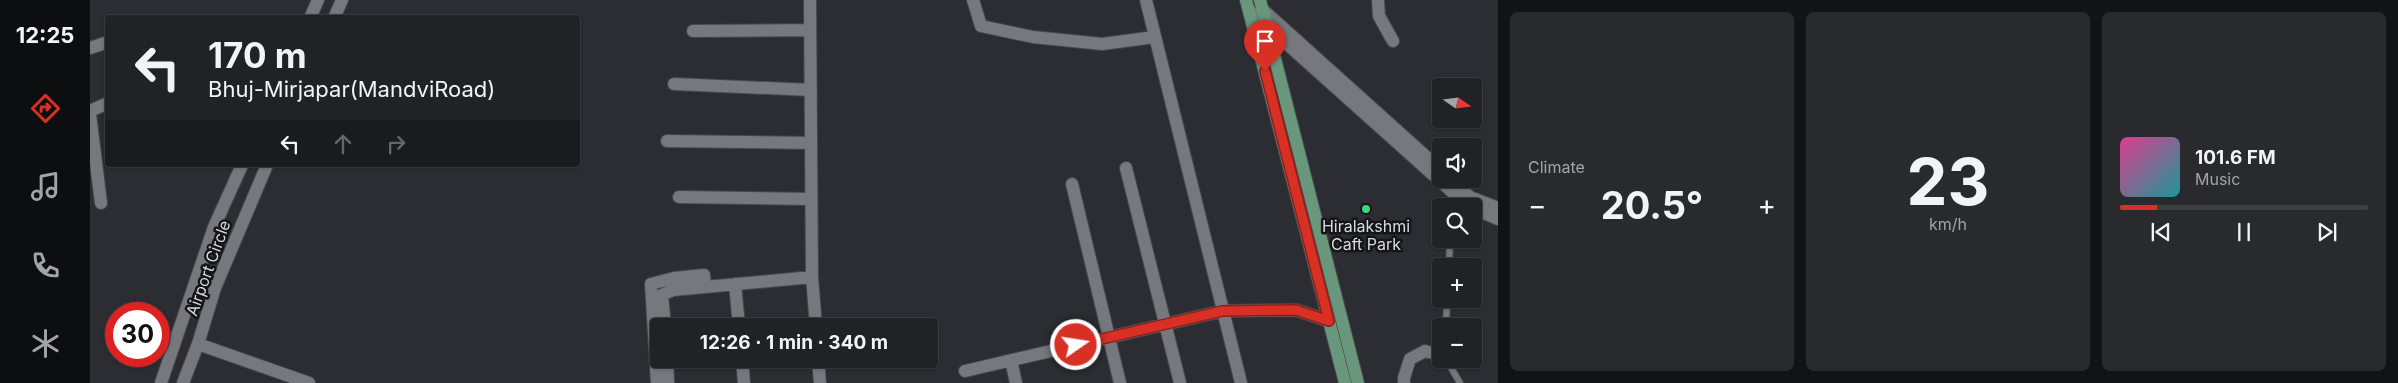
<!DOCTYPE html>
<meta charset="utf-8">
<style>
:root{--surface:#212226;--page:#292a2e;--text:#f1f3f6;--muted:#a2a4a7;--line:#3e3f43;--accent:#d93025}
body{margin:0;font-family:Inter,sans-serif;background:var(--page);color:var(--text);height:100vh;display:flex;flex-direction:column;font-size:19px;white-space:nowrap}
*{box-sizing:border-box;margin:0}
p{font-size:16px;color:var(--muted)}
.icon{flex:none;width:28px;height:28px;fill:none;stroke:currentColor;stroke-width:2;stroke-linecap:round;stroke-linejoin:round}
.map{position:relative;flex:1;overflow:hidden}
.panel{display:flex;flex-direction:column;gap:12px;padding:12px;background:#121315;width:900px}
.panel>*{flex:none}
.guide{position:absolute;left:15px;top:15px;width:475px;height:152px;border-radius:5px;box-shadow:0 1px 4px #0004,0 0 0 1px var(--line);background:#212226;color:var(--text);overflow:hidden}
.needle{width:32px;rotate:104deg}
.controls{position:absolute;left:1342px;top:78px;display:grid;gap:10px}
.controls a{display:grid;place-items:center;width:50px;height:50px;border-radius:5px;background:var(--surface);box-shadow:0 1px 4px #0004,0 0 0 1px var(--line);font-size:25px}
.speed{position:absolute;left:15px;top:302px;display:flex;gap:10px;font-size:25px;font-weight:700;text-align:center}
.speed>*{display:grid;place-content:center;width:65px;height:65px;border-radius:50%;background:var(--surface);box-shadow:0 1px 4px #0004,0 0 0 1px var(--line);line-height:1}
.speed .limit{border:8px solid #d22;background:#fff;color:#111}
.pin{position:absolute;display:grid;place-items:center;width:42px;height:42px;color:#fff;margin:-51px -21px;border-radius:50% 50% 50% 0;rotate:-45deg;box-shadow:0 0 5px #0007}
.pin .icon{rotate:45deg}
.me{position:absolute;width:55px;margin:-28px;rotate:77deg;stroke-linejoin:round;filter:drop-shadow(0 0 4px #0008)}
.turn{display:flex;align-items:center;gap:18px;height:105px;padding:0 20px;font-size:22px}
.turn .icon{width:65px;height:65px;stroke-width:2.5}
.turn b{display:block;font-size:35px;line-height:42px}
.lanes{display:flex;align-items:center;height:48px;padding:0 20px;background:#0003;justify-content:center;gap:25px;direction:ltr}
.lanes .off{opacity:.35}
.big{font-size:38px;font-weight:700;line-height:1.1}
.panel .card{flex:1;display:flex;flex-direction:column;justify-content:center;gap:8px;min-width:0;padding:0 18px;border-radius:8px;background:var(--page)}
.panel .dial{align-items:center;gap:0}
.dial b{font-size:65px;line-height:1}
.song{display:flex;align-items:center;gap:15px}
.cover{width:60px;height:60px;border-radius:8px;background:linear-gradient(135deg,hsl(330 70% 55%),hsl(180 70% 35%))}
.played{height:5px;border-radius:2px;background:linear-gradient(90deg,var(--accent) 15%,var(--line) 15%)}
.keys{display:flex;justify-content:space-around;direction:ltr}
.heat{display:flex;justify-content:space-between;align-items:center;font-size:28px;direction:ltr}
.panel .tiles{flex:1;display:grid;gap:12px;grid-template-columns:repeat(3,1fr)}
.trip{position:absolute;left:560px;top:318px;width:288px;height:50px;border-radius:5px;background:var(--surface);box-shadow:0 1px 4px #0004,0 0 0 1px var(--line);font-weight:700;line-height:50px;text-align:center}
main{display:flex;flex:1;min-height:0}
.tab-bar{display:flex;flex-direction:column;width:90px;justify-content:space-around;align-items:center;background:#0d0e0f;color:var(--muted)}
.tab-bar .icon{width:35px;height:35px}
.tab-bar .selected{color:var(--accent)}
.tab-bar b{font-size:22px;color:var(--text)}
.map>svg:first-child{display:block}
</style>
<main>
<nav class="tab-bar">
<b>12:25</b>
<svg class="icon selected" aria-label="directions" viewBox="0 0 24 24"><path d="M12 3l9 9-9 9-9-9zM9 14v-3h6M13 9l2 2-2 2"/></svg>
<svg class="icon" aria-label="music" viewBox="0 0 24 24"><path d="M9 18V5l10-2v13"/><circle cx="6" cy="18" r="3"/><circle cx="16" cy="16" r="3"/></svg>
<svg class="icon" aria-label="phone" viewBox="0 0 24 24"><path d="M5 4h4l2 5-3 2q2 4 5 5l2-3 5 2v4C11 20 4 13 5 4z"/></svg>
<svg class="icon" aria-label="climate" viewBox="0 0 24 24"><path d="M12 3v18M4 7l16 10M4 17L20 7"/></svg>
</nav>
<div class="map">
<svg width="1408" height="383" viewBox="0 0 1408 383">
<rect width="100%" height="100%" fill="#2c2d32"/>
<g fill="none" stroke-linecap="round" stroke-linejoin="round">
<g stroke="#47484d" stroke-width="8">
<path id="lane" d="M1359,266L1360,240
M1356,326L1357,299
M1356,359L1370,383"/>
</g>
<g stroke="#47484d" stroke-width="14">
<path id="street" d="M720,0L722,277L726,326
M883,0L891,26L943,37L1012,44L1065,37
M1056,0L1151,383
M1288,0L1289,16L1303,41
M1172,9L1351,170
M603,31L720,30
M0,48L18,42
M584,84L721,90
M0,111L18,103
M0,114L11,203
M577,141L721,143
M1036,168L1090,383
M1361,179L1380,197L1408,208
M982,184L1030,383
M589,197L721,199
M645,284L649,326
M575,326L572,295L583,290L722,277
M108,344L219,383
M577,359L578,383
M652,359L654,383
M728,359L730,383
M921,360L926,383
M875,371L1132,311L1206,310L1239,321
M567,383L561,284L584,278L614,275L615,287
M1314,383V378L1320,359L1335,351L1351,355"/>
</g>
<g stroke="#47484d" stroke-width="14">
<path id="secondary" d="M1159,10L1378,206
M220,18L228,0
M244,18L252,0
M1384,209L1408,219
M71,383L124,227L152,165
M93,383L108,344L125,288L177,165"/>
</g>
<g stroke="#47484d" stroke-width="14">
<path id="primary" d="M1156,0L1255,383
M1170,0L1268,383"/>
</g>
<use href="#lane" stroke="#77787e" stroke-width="6"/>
<use href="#street" stroke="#77787e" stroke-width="12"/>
<use href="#secondary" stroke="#77787e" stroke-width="12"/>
<use href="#primary" stroke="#69977b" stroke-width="12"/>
</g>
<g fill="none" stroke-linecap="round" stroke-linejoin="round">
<g stroke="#8d1f18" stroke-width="12">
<path id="route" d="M986,345L1132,311L1206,310L1239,321L1175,71"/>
</g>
<use href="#route" stroke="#d93025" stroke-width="9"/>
</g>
<circle fill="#3bd77f" stroke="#151518" stroke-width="2" cx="1276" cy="209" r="5"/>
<g text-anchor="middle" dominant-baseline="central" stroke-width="5" stroke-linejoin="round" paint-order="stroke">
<g font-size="16" fill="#d9dadd" stroke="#151518">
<text x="1276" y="226">Hiralakshmi<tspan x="1276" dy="18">Caft Park</tspan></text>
</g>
<g font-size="16" fill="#d9dadd" stroke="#151518">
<text transform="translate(118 268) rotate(-70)">Airport Circle</text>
</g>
</g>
</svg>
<div class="controls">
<a><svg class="needle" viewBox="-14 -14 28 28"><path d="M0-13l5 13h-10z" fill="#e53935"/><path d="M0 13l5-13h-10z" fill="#a2a4a7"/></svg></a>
<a><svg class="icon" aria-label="sound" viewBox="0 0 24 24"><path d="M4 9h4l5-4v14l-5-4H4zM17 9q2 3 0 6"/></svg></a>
<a><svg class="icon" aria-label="search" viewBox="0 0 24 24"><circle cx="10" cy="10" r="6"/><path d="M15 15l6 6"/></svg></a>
<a>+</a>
<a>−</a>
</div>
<div class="speed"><div class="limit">30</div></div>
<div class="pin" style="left:1175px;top:71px;background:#d93025"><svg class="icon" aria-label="arrive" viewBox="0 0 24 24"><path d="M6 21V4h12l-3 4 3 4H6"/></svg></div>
<svg class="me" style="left:986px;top:345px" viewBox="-20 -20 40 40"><circle r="17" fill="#d93025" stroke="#fff" stroke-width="3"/><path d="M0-11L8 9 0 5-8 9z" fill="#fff"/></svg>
<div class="trip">12:26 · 1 min · 340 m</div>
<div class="guide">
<div class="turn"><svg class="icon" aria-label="left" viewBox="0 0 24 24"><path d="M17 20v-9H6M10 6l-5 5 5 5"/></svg><div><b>170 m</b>Bhuj-Mirjapar(MandviRoad)</div></div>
<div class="lanes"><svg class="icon" aria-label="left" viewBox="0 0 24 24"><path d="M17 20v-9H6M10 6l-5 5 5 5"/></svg><svg class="icon off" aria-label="ahead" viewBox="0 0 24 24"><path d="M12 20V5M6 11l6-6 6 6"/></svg><svg class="icon off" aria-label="right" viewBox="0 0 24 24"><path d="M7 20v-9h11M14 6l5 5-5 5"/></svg></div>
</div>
</div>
<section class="panel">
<div class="tiles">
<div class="card"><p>Climate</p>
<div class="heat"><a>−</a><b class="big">20.5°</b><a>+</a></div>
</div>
<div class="card dial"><b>23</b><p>km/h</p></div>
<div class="card">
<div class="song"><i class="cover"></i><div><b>101.6 FM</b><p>Music</p></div></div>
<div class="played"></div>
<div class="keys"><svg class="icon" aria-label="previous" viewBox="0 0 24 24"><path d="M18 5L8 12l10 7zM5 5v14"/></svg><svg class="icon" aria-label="pause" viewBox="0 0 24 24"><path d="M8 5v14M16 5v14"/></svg><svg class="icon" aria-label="next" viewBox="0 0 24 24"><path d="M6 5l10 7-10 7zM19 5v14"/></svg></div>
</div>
</div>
</section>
</main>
